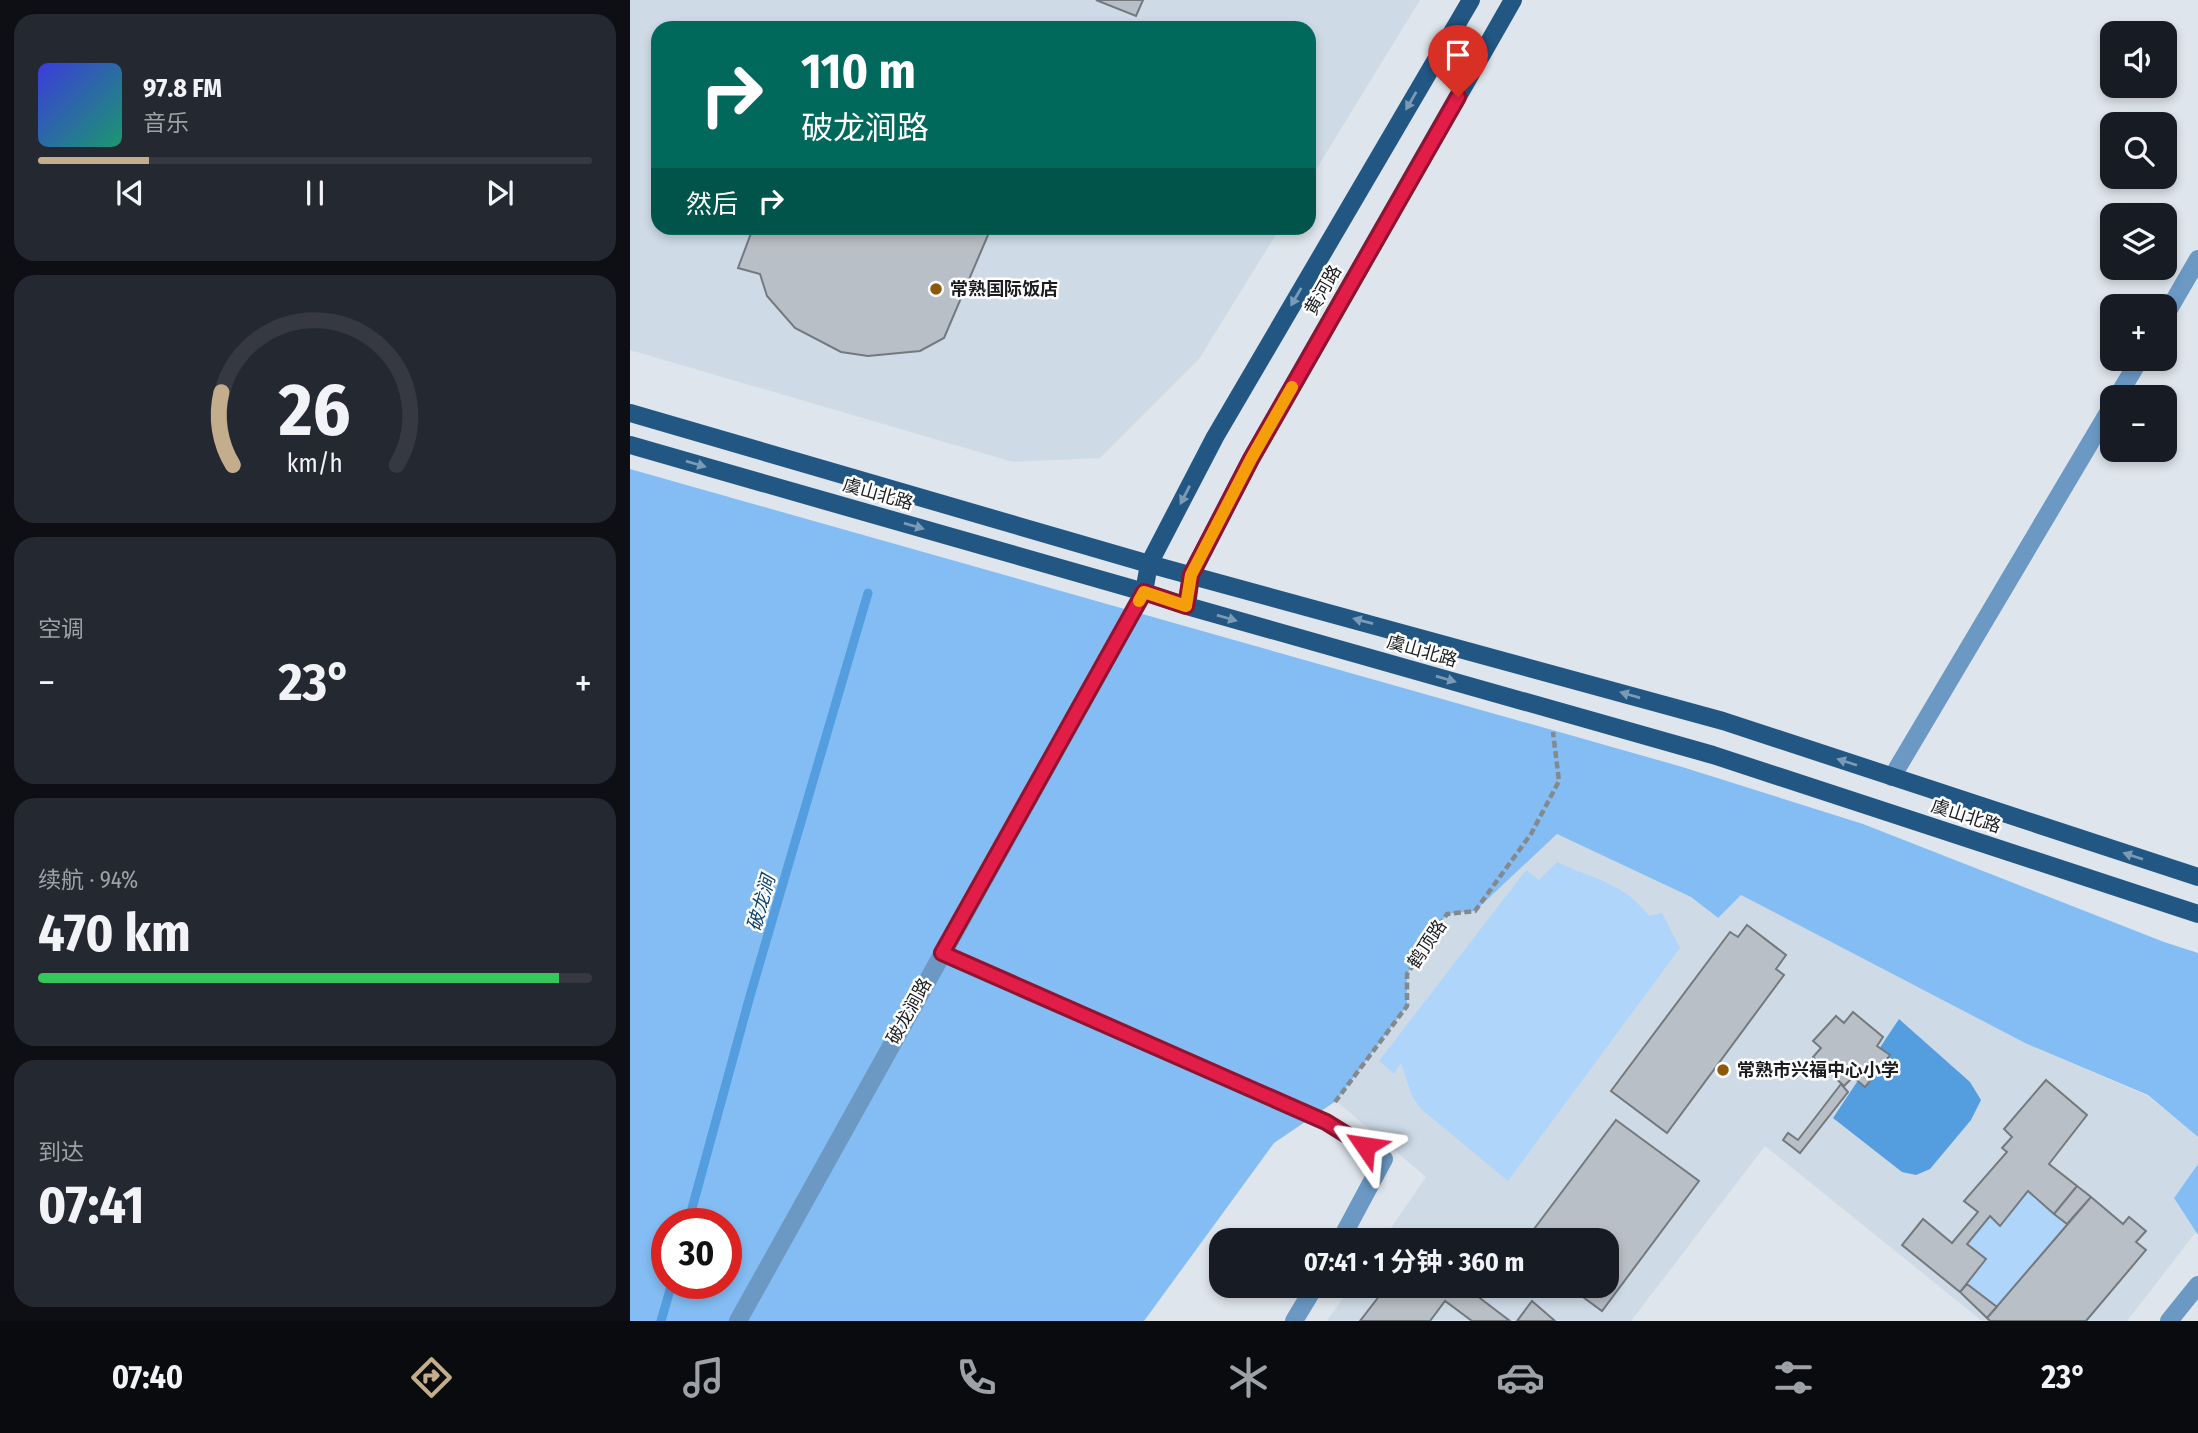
<!DOCTYPE html>
<html lang="zh">
<meta charset="utf-8">
<style>
:root{--surface:#171b24;--page:#242831;--text:#f1f3f6;--muted:#9ea1a6;--line:#363941;--accent:#c4ad8c}
body{margin:0;font-family:"Fira Sans Condensed","Noto Sans SC",sans-serif;background:var(--page);color:var(--text);height:100vh;display:flex;flex-direction:column;font-size:26px;white-space:nowrap}
*{box-sizing:border-box;margin:0}
p{font-size:23px;color:var(--muted)}
.icon{flex:none;width:38px;height:38px;fill:none;stroke:currentColor;stroke-width:2;stroke-linecap:round;stroke-linejoin:round}
.map{position:relative;flex:1;overflow:hidden}
.sheet{display:flex;flex-direction:column;gap:14px;padding:14px;background:#0d0f14;width:630px}
.sheet>*{flex:none}
.hud{position:absolute;left:21px;top:21px;width:665px;height:214px;border-radius:21px;box-shadow:0 4px 10px #0003;background:#00695c;color:#fff;overflow:hidden}
.buttons{position:absolute;left:1470px;top:21px;display:grid;gap:14px}
.buttons a{display:grid;place-items:center;width:77px;height:77px;border-radius:14px;background:var(--surface);box-shadow:0 4px 10px #0003;font-size:35px}
.speed{position:absolute;left:21px;top:1208px;display:flex;gap:14px;font-size:35px;font-weight:700;text-align:center}
.speed>*{display:grid;place-content:center;width:91px;height:91px;border-radius:50%;background:var(--surface);box-shadow:0 4px 10px #0003;line-height:1}
.speed .limit{border:10px solid #d22;background:#fff;color:#111}
.pin{position:absolute;display:grid;place-items:center;width:60px;height:60px;color:#fff;margin:-72px -30px;border-radius:50% 50% 50% 0;rotate:-45deg;box-shadow:0 0 7px #0007}
.pin .icon{rotate:45deg}
.me{position:absolute;width:77px;margin:-38px;rotate:302deg;stroke-linejoin:round;filter:drop-shadow(0 0 5px #0008)}
.turn{display:flex;align-items:center;gap:24px;height:147px;padding:0 35px;font-size:32px}
.turn .icon{width:91px;height:91px;stroke-width:2.5}
.turn b{display:block;font-size:49px;line-height:60px}
.then{display:flex;align-items:center;height:66px;padding:0 35px;background:#0003;gap:14px;font-size:26px}
.big{font-size:52px;font-weight:700;line-height:1.1}
.sheet .widget{flex:1;display:flex;flex-direction:column;justify-content:center;gap:10px;min-width:0;padding:0 24px;border-radius:21px;background:var(--page)}
.sheet .dial{align-items:center;gap:0}
.dial svg{height:182px;overflow:visible;fill:none;stroke:var(--line);stroke-width:7;stroke-linecap:round;text-anchor:middle}
.dial text{fill:var(--text);stroke:none}
.song{display:flex;align-items:center;gap:21px}
.cover{width:84px;height:84px;border-radius:10px;background:linear-gradient(135deg,hsl(240 70% 55%),hsl(160 70% 35%))}
.played{height:7px;border-radius:4px;background:linear-gradient(90deg,var(--accent) 20%,var(--line) 20%)}
.keys{display:flex;justify-content:space-around;direction:ltr}
.heat{display:flex;justify-content:space-between;align-items:center;font-size:38px;direction:ltr}
.charge{height:10px;border-radius:5px;background:linear-gradient(90deg,#34c759 94%,var(--line) 0)}
.trip{position:absolute;left:579px;top:1228px;width:410px;height:70px;border-radius:21px;background:var(--surface);box-shadow:0 4px 10px #0003;font-weight:700;line-height:70px;text-align:center}
.menu{display:flex;height:112px;justify-content:space-around;align-items:center;background:#090b0e;color:var(--muted)}
.menu .icon{width:49px;height:49px}
.menu .active{color:var(--accent)}
.menu b{font-size:32px;color:var(--text)}
main{display:flex;flex:1;min-height:0}
.map>svg:first-child{display:block}
</style>
<main>
<section class="sheet">
<div class="widget">
<div class="song"><i class="cover"></i><div><b>97.8 FM</b><p>音乐</p></div></div>
<div class="played"></div>
<div class="keys"><svg class="icon" aria-label="previous" viewBox="0 0 24 24"><path d="M18 5L8 12l10 7zM5 5v14"/></svg><svg class="icon" aria-label="pause" viewBox="0 0 24 24"><path d="M8 5v14M16 5v14"/></svg><svg class="icon" aria-label="next" viewBox="0 0 24 24"><path d="M6 5l10 7-10 7zM19 5v14"/></svg></div>
</div>
<div class="widget dial"><svg viewBox="0 0 100 80">
<path d="M14 69A42 42 0 1 1 86 69"/>
<path d="M14 69A42 42 0 0 1 9 37" stroke="#c4ad8c"/>
<text x="50" y="56" font-size="32" font-weight="700">26</text>
<text x="50" y="72" font-size="11">km/h</text>
</svg></div>
<div class="widget"><p>空调</p>
<div class="heat"><a>−</a><b class="big">23°</b><a>+</a></div>
</div>
<div class="widget"><p>续航 · 94%</p><b class="big">470 km</b><div class="charge"></div></div>
<div class="widget"><p>到达</p><b class="big">07:41</b></div>
</section>
<div class="map">
<svg width="1568" height="1321" viewBox="0 0 1568 1321">
<rect width="100%" height="100%" fill="#dee5ec"/>
<path fill="#cedbe7" d="M0,0H790L679,181V28H28V228H650L569,359L470,458L383,462L0,350Z
M927,834L1061,897L1087,918L1111,895L1397,1044L1518,1096L1568,1137V1164L1544,1198L1566,1232L1497,1321H1352L1135,1146L1001,1321H697L721,1286H976V1241H752L796,1177L706,1101L777,1006V974L817,914L845,911Z"/>
<path fill="#b0d5fa" d="M927,862C963,879 993,882 1019,916L1032,913L1050,948L878,1181L791,1109L782,1096L771,1063L764,1074L749,1061L896,870L909,880Z
M1398,1191L1437,1224L1367,1307L1337,1284L1356,1260L1337,1244L1360,1216L1370,1226Z"/>
<path fill="#84bdf3" fill-rule="evenodd" d="M0,469L1049,766L1233,824L1534,942L1568,953V1137L1518,1095L1397,1044L1111,895L1088,918L1061,897L927,834L845,911L817,914L777,974V1006L706,1101L644,1143L514,1321H0ZM37,1223H96V1283H37Z
M1568,1164V1235L1544,1198Z"/>
<path fill="#549ddf" d="M1269,1019L1340,1082L1351,1100L1341,1120L1300,1169L1286,1175L1272,1172L1203,1118Z"/>
<g fill="none" stroke-linecap="round" stroke-linejoin="round">
<path stroke="#549ddf" stroke-width="9" d="M58,1223L120,996L238,593
M31,1321L42,1283"/>
</g>
<path fill="#b9bfc6" stroke="#73797f" stroke-width="2" d="M466,0H513L506,16Z
M123,228H361L314,338L290,351L238,356L211,352L165,328L137,296L130,274L108,268Z
M1117,925L1156,955L1146,969L1154,975L1037,1133L981,1091L1100,932L1108,937Z
M1223,1012L1253,1037L1247,1046L1260,1055L1235,1087L1223,1077L1214,1086L1183,1057L1191,1048L1183,1041L1206,1016L1214,1023Z
M1416,1080L1457,1115L1419,1164L1447,1186L1424,1214L1398,1191L1370,1226L1360,1216L1337,1244L1356,1259L1330,1292L1272,1245L1293,1219L1322,1243L1348,1212L1334,1201L1377,1152L1372,1148L1382,1137L1374,1129Z
M1211,1084L1218,1092L1170,1153L1153,1140L1158,1133L1168,1140Z
M986,1120L1069,1181L972,1311L938,1286H976V1241H895Z
M1447,1186L1461,1197L1437,1224L1424,1214Z
M1461,1197L1493,1224L1499,1217L1516,1231L1506,1242L1516,1250L1456,1321H1360L1357,1318Z
M1337,1284L1367,1307L1357,1318L1330,1292Z
M757,1286H834L880,1321H842L815,1301L800,1321H730Z
M902,1301L925,1321H887Z"/>
<g fill="none" stroke-linecap="round" stroke-linejoin="round">
<path stroke="#84898e" stroke-width="4.5" stroke-dasharray="7 3.5" stroke-linecap="butt" d="M705,1102L777,1006V974L817,914L845,911L901,834L929,781L923,732"/>
<path stroke="#6b99c4" stroke-width="18" d="M1535,316L1568,259
M1487,397L1510,359
M1262,777L1482,406
M312,953L696,1122L754,1159L710,1241
M108,1321L514,592
M664,1321L685,1286
M1539,1321L1568,1285"/>
<path stroke="#225683" stroke-width="18" d="M0,413L519,564L1093,721L1568,877
M0,445L514,592L557,606L1083,755L1568,914
M514,592L519,564L585,437L841,0
M557,606L561,575L621,459L883,0"/>
</g>
<defs><path id="oneway-solid" d="M-6-.8H1V-3.2L6.5 0L1 3.2V.8H-6Z" transform="scale(1.75)"/></defs>
<g fill="#7a9ab5">
<use href="#oneway-solid" transform="translate(781 101) rotate(120)"/>
<use href="#oneway-solid" transform="translate(666 297) rotate(120)"/>
<use href="#oneway-solid" transform="translate(66 464) rotate(16)"/>
<use href="#oneway-solid" transform="translate(555 495) rotate(117)"/>
<use href="#oneway-solid" transform="translate(284 526) rotate(16)"/>
<use href="#oneway-solid" transform="translate(597 618) rotate(16)"/>
<use href="#oneway-solid" transform="translate(733 621) rotate(-165)"/>
<use href="#oneway-solid" transform="translate(816 679) rotate(16)"/>
<use href="#oneway-solid" transform="translate(1000 695) rotate(-164)"/>
<use href="#oneway-solid" transform="translate(1217 762) rotate(-162)"/>
<use href="#oneway-solid" transform="translate(1503 856) rotate(-162)"/>
</g>
<g fill="none" stroke-linecap="round" stroke-linejoin="round">
<g stroke="#92132f" stroke-width="18">
<path id="route" d="M735,1146L696,1122L312,953L514,592L556,606L561,575L621,459L828,97"/>
</g>
<use href="#route" stroke="#e11d48" stroke-width="12"/>
<path stroke="#f59e0b" stroke-width="12" d="M509,601L514,592L556,606L561,575L621,459L662,387"/>
</g>
<g fill="#8e580b" stroke="#fff" stroke-width="2.5">
<circle cx="306" cy="289" r="7"/>
<circle cx="1093" cy="1070" r="7"/>
</g>
<g text-anchor="middle" dominant-baseline="central" stroke-width="5" stroke-linejoin="round" paint-order="stroke">
<g font-size="18" font-weight="bold" fill="#1a1c1f" stroke="#fff" text-anchor="start">
<text x="320" y="289">常熟国际饭店</text>
<text x="1107" y="1070">常熟市兴福中心小学</text>
</g>
<g font-size="18" fill="#1a1c1f" stroke="#fff">
<text transform="translate(693 290) rotate(-60)">黄河路</text>
<text transform="translate(248 494) rotate(16)">虞山北路</text>
<text transform="translate(792 651) rotate(16)">虞山北路</text>
<text transform="translate(1336 816) rotate(18)">虞山北路</text>
<text transform="translate(797 944) rotate(-56)">鹤顶路</text>
<text transform="translate(279 1011) rotate(-61)">破龙涧路</text>
</g>
<g font-size="19" font-style="italic" fill="#0e4470" stroke="#fff">
<text transform="translate(131 903) rotate(-74)">破龙涧</text>
</g>
</g>
</svg>
<div class="buttons">
<a><svg class="icon" aria-label="sound" viewBox="0 0 24 24"><path d="M4 9h4l5-4v14l-5-4H4zM17 9q2 3 0 6"/></svg></a>
<a><svg class="icon" aria-label="search" viewBox="0 0 24 24"><circle cx="10" cy="10" r="6"/><path d="M15 15l6 6"/></svg></a>
<a><svg class="icon" aria-label="layers" viewBox="0 0 24 24"><path d="M12 4l9 5-9 5-9-5zM3 14l9 5 9-5"/></svg></a>
<a>+</a>
<a>−</a>
</div>
<div class="speed"><div class="limit">30</div></div>
<div class="pin" style="left:828px;top:97px;background:#d93025"><svg class="icon" aria-label="arrive" viewBox="0 0 24 24"><path d="M6 21V4h12l-3 4 3 4H6"/></svg></div>
<svg class="me" style="left:735px;top:1146px" viewBox="-20 -20 40 40"><path d="M0-17L14 15 0 8-14 15z" fill="#e11d48" stroke="#fff" stroke-width="4"/></svg>
<div class="trip">07:41 · 1 分钟 · 360 m</div>
<div class="hud">
<div class="turn"><svg class="icon" aria-label="right" viewBox="0 0 24 24"><path d="M7 20v-9h11M14 6l5 5-5 5"/></svg><div><b>110 m</b>破龙涧路</div></div>
<div class="then">然后<svg class="icon" aria-label="right" viewBox="0 0 24 24"><path d="M7 20v-9h11M14 6l5 5-5 5"/></svg></div>
</div>
</div>
</main>
<nav class="menu">
<b>07:40</b>
<svg class="icon active" aria-label="directions" viewBox="0 0 24 24"><path d="M12 3l9 9-9 9-9-9zM9 14v-3h6M13 9l2 2-2 2"/></svg>
<svg class="icon" aria-label="music" viewBox="0 0 24 24"><path d="M9 18V5l10-2v13"/><circle cx="6" cy="18" r="3"/><circle cx="16" cy="16" r="3"/></svg>
<svg class="icon" aria-label="phone" viewBox="0 0 24 24"><path d="M5 4h4l2 5-3 2q2 4 5 5l2-3 5 2v4C11 20 4 13 5 4z"/></svg>
<svg class="icon" aria-label="climate" viewBox="0 0 24 24"><path d="M12 3v18M4 7l16 10M4 17L20 7"/></svg>
<svg class="icon" aria-label="car" viewBox="0 0 24 24"><path d="M5 17H2v-5l4-1 3-4h7l3 4 3 1v5h-3M9 17h6M6 11h13"/><circle cx="7" cy="17" r="2"/><circle cx="17" cy="17" r="2"/></svg>
<svg class="icon" aria-label="filters" viewBox="0 0 24 24"><path d="M4 7h16M4 17h16"/><circle cx="9" cy="7" r="2"/><circle cx="15" cy="17" r="2"/></svg>
<b>23°</b>
</nav>
